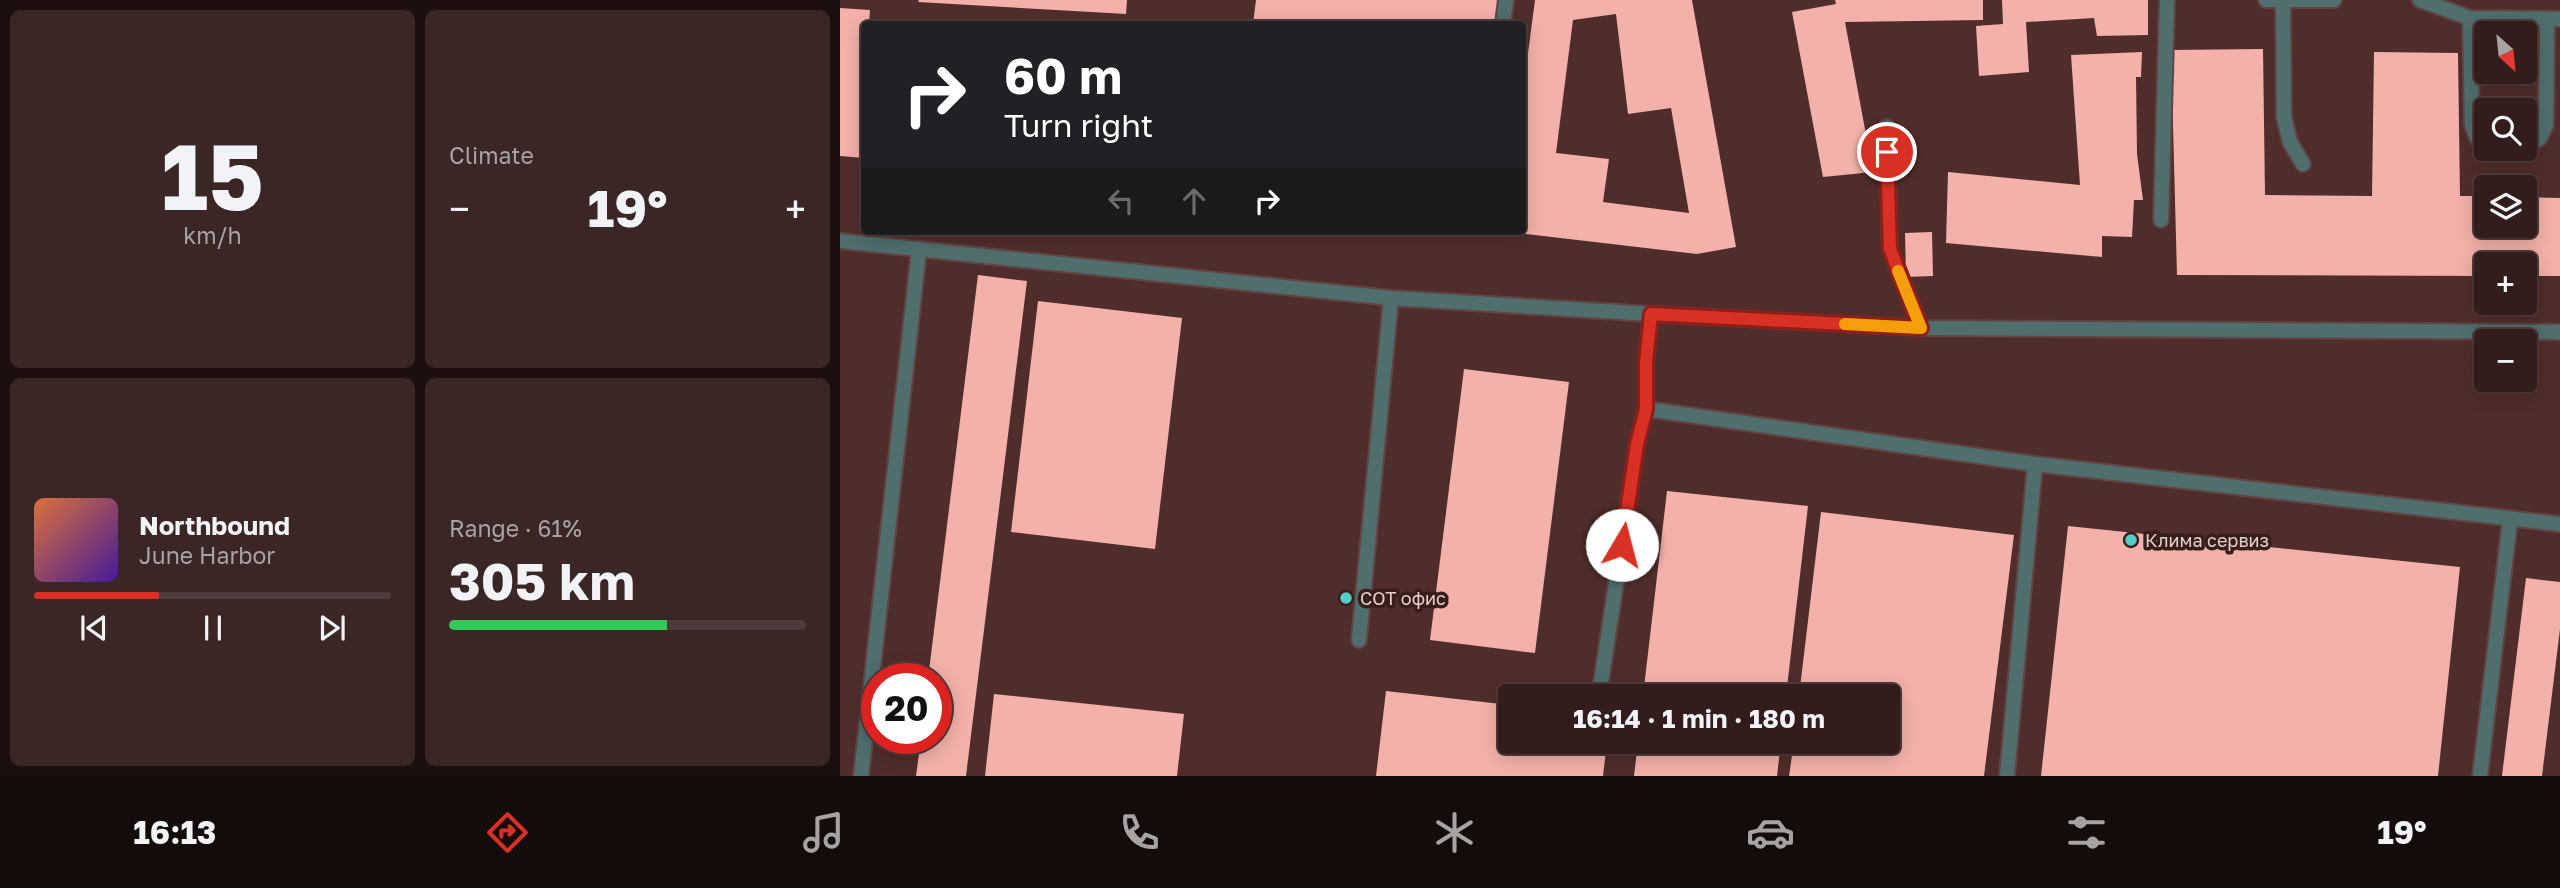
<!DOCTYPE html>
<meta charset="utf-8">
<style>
:root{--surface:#321d1c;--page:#3a2625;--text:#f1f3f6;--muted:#a8a2a3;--line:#4d3b3b;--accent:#d93025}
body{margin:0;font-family:"Golos Text",sans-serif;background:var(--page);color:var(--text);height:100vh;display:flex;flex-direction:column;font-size:26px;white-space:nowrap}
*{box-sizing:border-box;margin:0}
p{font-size:23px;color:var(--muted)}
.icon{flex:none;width:38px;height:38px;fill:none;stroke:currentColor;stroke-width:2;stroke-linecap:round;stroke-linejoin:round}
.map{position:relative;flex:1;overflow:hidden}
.details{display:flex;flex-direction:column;gap:10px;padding:10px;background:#1c100f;width:840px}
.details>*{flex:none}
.guide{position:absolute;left:21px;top:21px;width:665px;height:214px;border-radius:7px;box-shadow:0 4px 18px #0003,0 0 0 2px var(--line);background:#202124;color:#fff;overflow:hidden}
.needle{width:46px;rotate:153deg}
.fabs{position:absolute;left:1634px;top:21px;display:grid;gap:14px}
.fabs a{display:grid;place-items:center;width:63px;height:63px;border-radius:7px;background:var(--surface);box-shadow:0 4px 18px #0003,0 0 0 2px var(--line);font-size:35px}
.speed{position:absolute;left:21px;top:663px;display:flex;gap:14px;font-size:35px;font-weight:700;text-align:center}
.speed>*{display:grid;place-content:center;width:91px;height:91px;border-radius:50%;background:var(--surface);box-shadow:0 4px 18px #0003,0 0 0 2px var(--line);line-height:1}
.speed .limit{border:10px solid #d22;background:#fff;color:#111}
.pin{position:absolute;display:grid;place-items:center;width:60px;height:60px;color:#fff;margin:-30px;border:4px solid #fff;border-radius:50%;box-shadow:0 2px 7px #0007}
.me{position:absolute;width:77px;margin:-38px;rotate:8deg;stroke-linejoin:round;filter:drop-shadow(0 0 5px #0008)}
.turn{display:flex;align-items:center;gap:24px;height:147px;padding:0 28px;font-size:32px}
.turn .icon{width:91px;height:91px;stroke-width:2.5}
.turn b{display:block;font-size:49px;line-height:60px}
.lanes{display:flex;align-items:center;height:66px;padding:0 28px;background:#0003;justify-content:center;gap:35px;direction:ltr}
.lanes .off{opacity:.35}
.big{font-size:52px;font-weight:700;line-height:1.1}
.details .tile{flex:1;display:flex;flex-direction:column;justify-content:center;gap:10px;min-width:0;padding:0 24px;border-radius:10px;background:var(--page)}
.details .dial{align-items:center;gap:0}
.dial b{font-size:91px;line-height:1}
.song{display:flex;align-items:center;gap:21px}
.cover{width:84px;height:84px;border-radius:10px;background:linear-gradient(135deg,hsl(20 70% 55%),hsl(260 70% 35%))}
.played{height:7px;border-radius:4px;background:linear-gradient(90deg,var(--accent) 35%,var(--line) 35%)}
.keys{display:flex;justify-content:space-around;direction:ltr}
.heat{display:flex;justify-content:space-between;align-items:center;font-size:38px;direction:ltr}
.charge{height:10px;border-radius:5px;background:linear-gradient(90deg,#34c759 61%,var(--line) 0)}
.details .tiles{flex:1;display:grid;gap:10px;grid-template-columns:repeat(2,1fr)}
.trip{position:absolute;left:658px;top:684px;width:402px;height:70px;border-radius:7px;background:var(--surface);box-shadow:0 4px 18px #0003,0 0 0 2px var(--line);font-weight:700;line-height:70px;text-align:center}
.tabs{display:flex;height:112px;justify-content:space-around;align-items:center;background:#140c0b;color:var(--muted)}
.tabs .icon{width:49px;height:49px}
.tabs .selected{color:var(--accent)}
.tabs b{font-size:32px;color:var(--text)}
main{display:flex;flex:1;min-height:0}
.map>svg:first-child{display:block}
</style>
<main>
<section class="details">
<div class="tiles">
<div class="tile dial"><b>15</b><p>km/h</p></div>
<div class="tile"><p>Climate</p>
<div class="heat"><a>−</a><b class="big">19°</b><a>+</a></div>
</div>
<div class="tile">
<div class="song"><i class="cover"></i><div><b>Northbound</b><p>June Harbor</p></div></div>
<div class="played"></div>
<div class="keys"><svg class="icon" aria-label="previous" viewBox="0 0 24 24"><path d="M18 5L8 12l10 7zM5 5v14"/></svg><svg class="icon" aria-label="pause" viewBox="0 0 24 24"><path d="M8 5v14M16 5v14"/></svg><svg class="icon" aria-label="next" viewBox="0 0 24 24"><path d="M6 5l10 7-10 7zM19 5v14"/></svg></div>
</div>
<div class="tile"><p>Range · 61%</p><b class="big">305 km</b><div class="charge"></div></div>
</div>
</section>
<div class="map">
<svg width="1720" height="776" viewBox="0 0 1720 776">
<rect width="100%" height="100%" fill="#432725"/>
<path fill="#502d2a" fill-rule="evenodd" d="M0,0H1720V776H0ZM24,24H682V231H24ZM1647,33H1685V72H1647ZM1647,110H1685V149H1647ZM1647,187H1685V226H1647ZM1647,264H1685V303H1647ZM1647,341H1685V380H1647ZM37,679H96V738H37ZM670,696H1048V742H670Z"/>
<path fill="#f2b1aa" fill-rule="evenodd" d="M79,0H287L286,14L78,2Z
M416,0H658L655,24H413Z
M695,0H852L896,247L857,254L677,233L682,231V99ZM776,14L788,114L831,108L849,213L763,202L769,159L716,153L733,20Z
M995,0H1143V20L1005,22L1033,172L983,177L952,12L996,4Z
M1162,0H1308V35L1257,36L1254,18L1186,22L1189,72L1139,76L1136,26L1163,24Z
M0,8L30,10L29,24H24V158L0,156Z
M1423,49L1425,195L1532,196L1534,52L1618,53L1620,196H1647V226H1685V197L1720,198V276H1685V264H1647V276L1337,275L1331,50Z
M1302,52L1301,77H1296L1297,154L1303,200H1294L1292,237L1262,236V257L1106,243L1108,172L1240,185L1231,55Z
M1092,232L1093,276L1066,277L1065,233Z
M138,275L187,281L126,776H76L81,738H96V679H88Z
M198,301L342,318L315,549L171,532Z
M624,369L729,382L695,653L590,640Z
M827,491L968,506L946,696H803Z
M981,512L1174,535L1144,776H949L954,742H1048V696H959Z
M1228,526L1620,567L1598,776H1201Z
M1686,578L1720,582V629L1702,776H1662Z
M546,691L670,705V742H767L763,776H536Z
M154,694L344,714L337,776H145Z
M798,742H941L937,776H794Z"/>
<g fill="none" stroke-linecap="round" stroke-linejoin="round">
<g stroke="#5f4543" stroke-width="18">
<path id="lane" d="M1426,0H1494
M1580,0L1630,18L1720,19
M1443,1L1444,117L1450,142L1463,164
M1630,18L1632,125L1637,138L1647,145
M663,24L666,0
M1047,127L1050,249L1081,328
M1685,146L1699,139L1706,125L1707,19
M1321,220L1327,0
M0,241L551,298L811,314L1081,328L1720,332
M806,409V362L811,314
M519,640L551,298
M759,696L797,444L806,409L1195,464L1720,524
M21,776L79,250
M1167,776L1195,464
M1640,776L1670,520"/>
</g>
<use href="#lane" stroke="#506e6e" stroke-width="14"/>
</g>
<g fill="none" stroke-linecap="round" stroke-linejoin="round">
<g stroke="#8d1f18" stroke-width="18">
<path id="route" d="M782,545L797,444L806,409V362L811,314L1081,328L1050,249L1047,152"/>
</g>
<use href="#route" stroke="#d93025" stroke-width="12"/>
<path stroke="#f59e0b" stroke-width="12" d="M1005,324L1081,328L1058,271"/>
</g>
<g fill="#53cdcb" stroke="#381e1b" stroke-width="2.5">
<circle cx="1291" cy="540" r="7"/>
<circle cx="506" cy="598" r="7"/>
</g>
<g text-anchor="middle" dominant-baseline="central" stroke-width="7" stroke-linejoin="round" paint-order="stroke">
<g font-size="18" fill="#e1cfcc" stroke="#381e1b" text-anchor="start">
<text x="1305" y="540">Клима сервиз</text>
<text x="520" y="598">СОТ офис</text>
</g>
</g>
</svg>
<div class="fabs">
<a><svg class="needle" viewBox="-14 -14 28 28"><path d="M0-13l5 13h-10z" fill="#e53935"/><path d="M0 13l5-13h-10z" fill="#a8a2a3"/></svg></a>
<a><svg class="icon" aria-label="search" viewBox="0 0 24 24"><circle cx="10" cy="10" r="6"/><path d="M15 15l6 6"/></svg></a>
<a><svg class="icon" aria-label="layers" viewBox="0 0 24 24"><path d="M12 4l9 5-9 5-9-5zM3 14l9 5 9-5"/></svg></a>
<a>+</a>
<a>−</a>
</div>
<div class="speed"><div class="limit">20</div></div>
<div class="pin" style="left:1047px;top:152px;background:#d93025"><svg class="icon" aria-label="arrive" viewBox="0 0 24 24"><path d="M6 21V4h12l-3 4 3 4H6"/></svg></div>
<svg class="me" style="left:782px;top:545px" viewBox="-20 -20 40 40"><circle r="19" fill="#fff"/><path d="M0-13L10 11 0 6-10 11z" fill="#d93025"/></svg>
<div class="trip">16:14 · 1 min · 180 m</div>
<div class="guide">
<div class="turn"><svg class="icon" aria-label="right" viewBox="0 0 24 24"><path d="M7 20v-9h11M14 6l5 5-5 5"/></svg><div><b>60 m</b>Turn right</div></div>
<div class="lanes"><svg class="icon off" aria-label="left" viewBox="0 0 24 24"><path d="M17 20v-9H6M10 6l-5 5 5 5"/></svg><svg class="icon off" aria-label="ahead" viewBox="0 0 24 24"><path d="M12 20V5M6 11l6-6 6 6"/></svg><svg class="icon" aria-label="right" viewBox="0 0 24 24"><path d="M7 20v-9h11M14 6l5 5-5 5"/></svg></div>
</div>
</div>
</main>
<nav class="tabs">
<b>16:13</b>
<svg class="icon selected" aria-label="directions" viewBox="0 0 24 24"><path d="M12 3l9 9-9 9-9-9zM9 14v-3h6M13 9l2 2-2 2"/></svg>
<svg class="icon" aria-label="music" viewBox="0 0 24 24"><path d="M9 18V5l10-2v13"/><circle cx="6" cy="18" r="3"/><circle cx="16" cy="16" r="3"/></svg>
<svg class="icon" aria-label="phone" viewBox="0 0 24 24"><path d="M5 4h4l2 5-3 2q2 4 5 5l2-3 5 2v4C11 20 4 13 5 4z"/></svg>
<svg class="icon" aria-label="climate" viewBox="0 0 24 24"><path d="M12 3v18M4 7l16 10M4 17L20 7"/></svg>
<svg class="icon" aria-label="car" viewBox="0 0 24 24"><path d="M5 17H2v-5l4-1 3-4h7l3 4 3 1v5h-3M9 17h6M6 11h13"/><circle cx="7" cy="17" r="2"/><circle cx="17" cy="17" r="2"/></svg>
<svg class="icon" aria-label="filters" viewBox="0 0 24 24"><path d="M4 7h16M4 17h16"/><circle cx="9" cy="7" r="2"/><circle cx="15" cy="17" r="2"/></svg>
<b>19°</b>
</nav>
